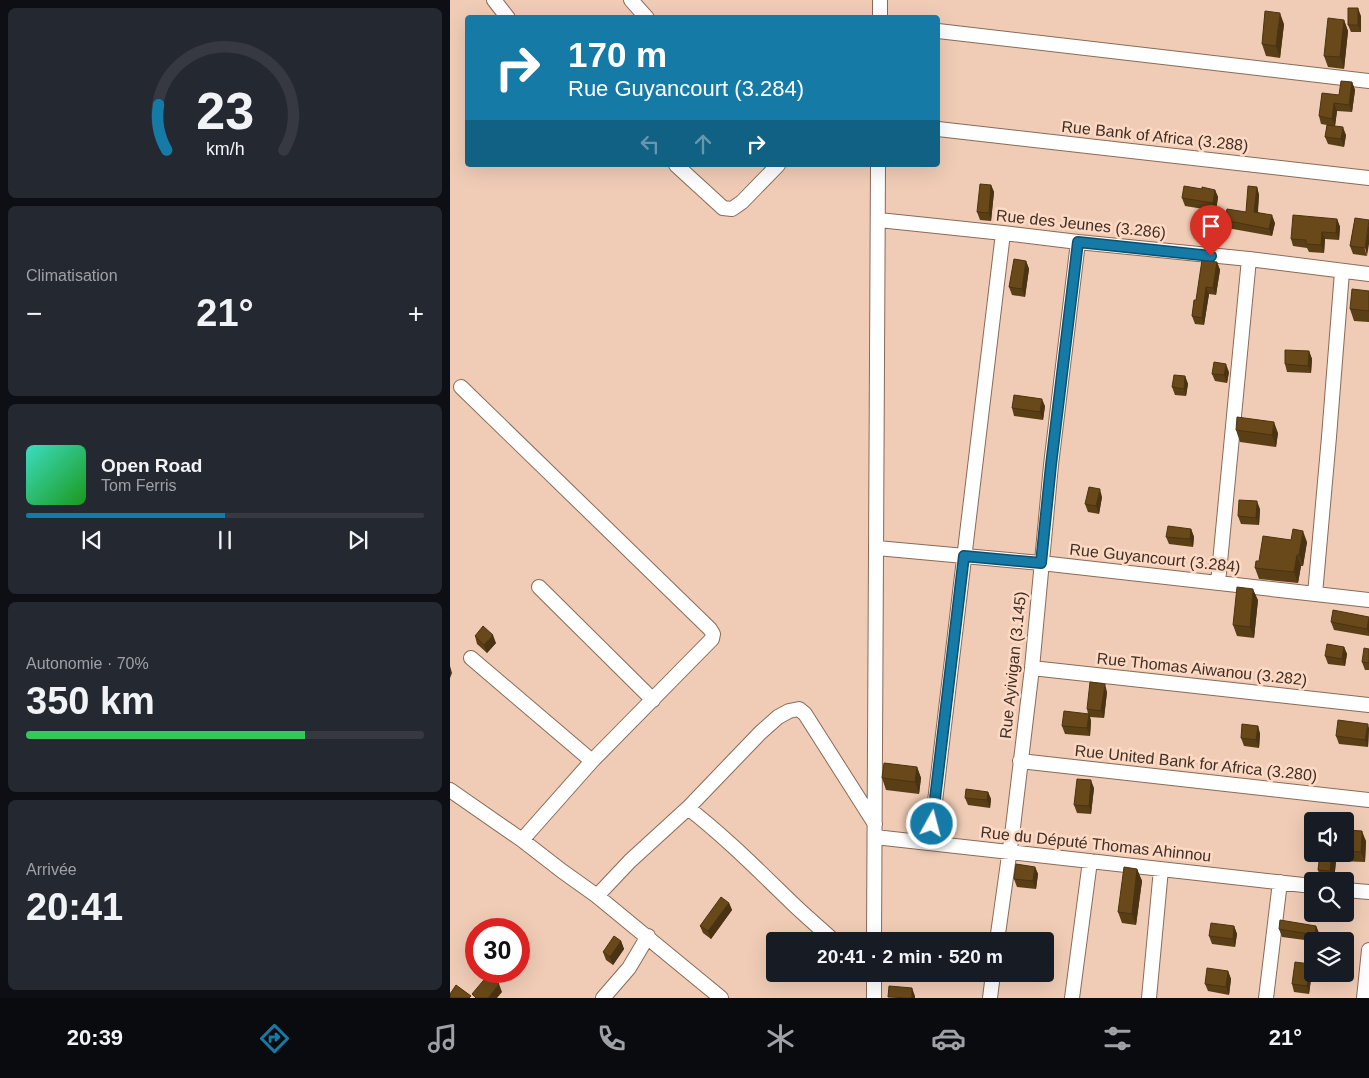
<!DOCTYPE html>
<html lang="fr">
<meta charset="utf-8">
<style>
:root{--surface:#171b24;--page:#242831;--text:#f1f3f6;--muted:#9ea1a6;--line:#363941;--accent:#167aa6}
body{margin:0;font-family:Arial,sans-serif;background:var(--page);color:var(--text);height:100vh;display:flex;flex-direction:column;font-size:19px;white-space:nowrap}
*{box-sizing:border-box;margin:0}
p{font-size:16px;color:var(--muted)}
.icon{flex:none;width:28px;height:28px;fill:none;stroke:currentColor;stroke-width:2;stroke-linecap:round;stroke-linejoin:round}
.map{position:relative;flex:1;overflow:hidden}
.panel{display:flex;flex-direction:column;gap:8px;padding:8px;background:#0d0f14;width:450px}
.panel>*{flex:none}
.guide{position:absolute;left:15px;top:15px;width:475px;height:152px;border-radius:5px;box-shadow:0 5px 20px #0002;background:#167aa6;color:#fff;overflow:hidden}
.fabs{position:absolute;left:854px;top:812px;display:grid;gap:10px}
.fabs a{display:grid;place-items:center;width:50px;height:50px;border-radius:5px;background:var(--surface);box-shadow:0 5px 20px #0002;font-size:25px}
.speed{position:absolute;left:15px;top:918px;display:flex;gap:10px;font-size:25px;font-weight:700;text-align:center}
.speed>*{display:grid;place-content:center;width:65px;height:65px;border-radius:50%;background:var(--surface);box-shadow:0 5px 20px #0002;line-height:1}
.speed .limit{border:8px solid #d22;background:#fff;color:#111}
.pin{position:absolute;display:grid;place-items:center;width:42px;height:42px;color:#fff;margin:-51px -21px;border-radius:50% 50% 50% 0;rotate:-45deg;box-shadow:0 0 5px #0007}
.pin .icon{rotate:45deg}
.me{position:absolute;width:55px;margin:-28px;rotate:7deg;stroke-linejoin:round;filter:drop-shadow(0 0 4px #0008)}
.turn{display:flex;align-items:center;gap:18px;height:105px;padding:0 20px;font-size:22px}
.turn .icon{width:65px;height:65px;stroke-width:2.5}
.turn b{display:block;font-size:35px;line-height:42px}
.lanes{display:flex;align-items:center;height:48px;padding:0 20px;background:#0003;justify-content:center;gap:25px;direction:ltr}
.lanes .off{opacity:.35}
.big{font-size:38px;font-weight:700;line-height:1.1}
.panel .tile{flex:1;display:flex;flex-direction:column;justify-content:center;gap:8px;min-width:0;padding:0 18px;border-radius:8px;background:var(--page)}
.panel .dial{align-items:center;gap:0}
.dial svg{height:130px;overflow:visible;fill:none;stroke:var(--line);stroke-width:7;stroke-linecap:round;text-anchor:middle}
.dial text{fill:var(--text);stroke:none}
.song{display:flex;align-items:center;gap:15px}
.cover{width:60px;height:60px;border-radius:8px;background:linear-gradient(135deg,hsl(170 70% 55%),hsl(120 70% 35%))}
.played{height:5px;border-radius:2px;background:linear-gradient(90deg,var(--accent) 50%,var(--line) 50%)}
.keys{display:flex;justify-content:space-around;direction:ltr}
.heat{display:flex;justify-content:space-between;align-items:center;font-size:28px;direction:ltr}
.charge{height:8px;border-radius:4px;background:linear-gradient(90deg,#34c759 70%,var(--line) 0)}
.trip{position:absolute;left:316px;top:932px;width:288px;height:50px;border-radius:5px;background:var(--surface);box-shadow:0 5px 20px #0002;font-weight:700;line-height:50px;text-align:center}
.tabs{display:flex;height:80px;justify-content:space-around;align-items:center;background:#090b0e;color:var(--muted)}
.tabs .icon{width:35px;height:35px}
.tabs .selected{color:var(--accent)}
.tabs b{font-size:22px;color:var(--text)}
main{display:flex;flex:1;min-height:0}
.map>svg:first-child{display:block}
</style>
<main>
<section class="panel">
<div class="tile dial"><svg viewBox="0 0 100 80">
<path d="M14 69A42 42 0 1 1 86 69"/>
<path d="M14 69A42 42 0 0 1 9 41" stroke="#167aa6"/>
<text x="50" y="56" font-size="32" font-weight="700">23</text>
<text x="50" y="72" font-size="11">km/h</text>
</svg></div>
<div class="tile"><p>Climatisation</p>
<div class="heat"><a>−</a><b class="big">21°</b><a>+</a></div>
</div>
<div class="tile">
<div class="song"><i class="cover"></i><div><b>Open Road</b><p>Tom Ferris</p></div></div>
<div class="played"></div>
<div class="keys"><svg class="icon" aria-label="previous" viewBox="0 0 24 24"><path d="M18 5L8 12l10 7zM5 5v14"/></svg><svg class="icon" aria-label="pause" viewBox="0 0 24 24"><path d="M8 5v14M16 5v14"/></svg><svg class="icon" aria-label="next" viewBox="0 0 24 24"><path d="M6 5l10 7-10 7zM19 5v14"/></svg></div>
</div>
<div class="tile"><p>Autonomie · 70%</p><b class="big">350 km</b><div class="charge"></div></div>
<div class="tile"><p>Arrivée</p><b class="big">20:41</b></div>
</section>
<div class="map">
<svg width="919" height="998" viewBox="0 0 919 998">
<rect width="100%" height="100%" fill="#f0ccb6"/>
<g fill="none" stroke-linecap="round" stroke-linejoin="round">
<g stroke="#8a6a56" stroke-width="16">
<path id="minor" d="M44,0L58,18
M181,0L197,18
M430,18V0
M488,31L919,81
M488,129L919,178
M226,165L273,208L282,209L292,202L328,165
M429,220L553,233L628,242L799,259L919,274
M11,387L260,629L263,634L262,639L142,761L72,840
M427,548L591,563L919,600
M768,583L799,259
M89,587L203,700
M865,594L879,437L892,272
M21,658L142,761
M582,668L919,705
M570,761L919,800
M0,790L72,840L112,871L147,896L271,998
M238,808C274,836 306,868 338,899C353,914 369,927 384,941
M425,837L862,886
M480,843L553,233
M895,890L919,892
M147,896L180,861L238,808L310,733L328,717L339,711L349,709L355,714L425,824
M424,941L428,165
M547,941L563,827L582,668L601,465L628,242
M153,998L179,968L198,936
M424,998V974
M540,998L543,974
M622,998L640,861
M699,998L711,869
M816,998L830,882
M914,998L919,950"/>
</g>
<use href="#minor" stroke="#fff" stroke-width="14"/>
</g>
<path fill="#5a3f16" d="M911,16V32H901L898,25Z
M894,20L898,31L894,69L878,67L874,56Z
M834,24L830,58L816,56L812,44Z
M902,82L905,90L902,112L887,111L885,126L896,135L894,147L878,144L875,137L877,125L871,124L869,116L889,95Z
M541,185L544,192L541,221L530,220L527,212Z
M807,187L809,195L808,212L825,223L822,236L777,228L774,220L796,212Z
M752,189L765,190L768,197L766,211L735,206L732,198Z
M905,218L917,256L903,254L900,246Z
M887,219L890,227L889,240L875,239L874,253L859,252L857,248L843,246L841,239Z
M576,261L579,269L575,297L562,295L559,287Z
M767,262L770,270L766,295L759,294L754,325L745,324L742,316L746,300Z
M919,291V322L904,321L900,309Z
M859,351L862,359L861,373L837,372L835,364Z
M779,372L777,383L765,381L762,374Z
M735,376L738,384L736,396L725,395L722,387Z
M595,406L593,420L564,416L562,408Z
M786,430L828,433L826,447L790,442Z
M652,497L649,514L638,512L635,504Z
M810,509L809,525L791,524L788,516Z
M741,529L744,537L743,547L719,544L716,537Z
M857,542L853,566H851L848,583L809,579L805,568L809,561Z
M808,600L804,638L787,636L783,625Z
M919,618V636L884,630L881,622Z
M25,636L46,643L37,653L27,644Z
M894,647L897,654L895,666L878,664L875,656Z
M919,649V670H915L912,662Z
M657,692L654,718L640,717L641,721L640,736L615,734L612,726L638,714L637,709Z
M808,726L810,734L809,748L794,746L791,738Z
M919,728L918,747L889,744L886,736Z
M467,767L471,778L469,794L436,790L432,778Z
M644,788L641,814L627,813L624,805Z
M538,792L541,799L540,808L518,805L515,798Z
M895,834L916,841L915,862L886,861L884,881L871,880L868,870L870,854H895Z
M585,867L588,874L586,889L567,887L564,879Z
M687,869L692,881L686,925L672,923L668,912Z
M279,903L282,910L261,939L253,933L250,926Z
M784,926L787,934L785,947L762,944L759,936Z
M866,926L869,933L868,941H862L832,937L829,929Z
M171,941L174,949L163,965L156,960L153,952Z
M860,964L862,972L859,994L844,992L842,984Z
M778,971L781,979L779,995L758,991L755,984Z"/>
<path fill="#4a3312" d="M908,8L911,16V32L908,25Z
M830,13L834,24L830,58L826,46Z
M894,20L898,31L894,69L890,57Z
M902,82L905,90L902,112L899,105Z
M884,103L887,111L885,126L882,119Z
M893,127L896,135L894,147L891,139Z
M541,185L544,192L541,221L539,213Z
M807,187L809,195L807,219L804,212Z
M765,190L768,197L766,211L763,203Z
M822,215L825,223L822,236L819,229Z
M887,219L890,227L889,240L886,233Z
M919,220V244L917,256L915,248Z
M872,232L875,239L874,253L871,245Z
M576,261L579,269L575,297L572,289Z
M767,262L770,270L766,295L763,288Z
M756,287L759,294L754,325L752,318Z
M859,351L862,359L861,373L858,366Z
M776,364L779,372L777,383L774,375Z
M735,376L738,384L736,396L734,389Z
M592,399L595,406L593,420L590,412Z
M824,422L828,433L826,447L822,435Z
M650,489L652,497L649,514L646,506Z
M807,501L810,509L809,525L806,518Z
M741,529L744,537L743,547L740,539Z
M853,531L857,542L853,566L849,555Z
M847,555L851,566L848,583L844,572Z
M803,589L808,600L804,638L800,627Z
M919,618V634L917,629Z
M43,635L46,643L37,653L34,645Z
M894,647L897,654L895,666L892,659Z
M0,666L2,673L0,678Z
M655,684L657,692L654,718L651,711Z
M639,714L641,721L640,736L637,728Z
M918,724L919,728L918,747L915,740Z
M808,726L810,734L809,748L806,740Z
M467,767L471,778L469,794L465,782Z
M641,780L644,788L641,814L639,806Z
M538,792L541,799L540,808L537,800Z
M912,831L916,841L915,862L911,852Z
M882,854H884L886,861L884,881L880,871Z
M585,867L588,874L586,889L583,881Z
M687,869L692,881L686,925L682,914Z
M279,903L282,910L261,939L258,931Z
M784,926L787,934L785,947L783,939Z
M866,926L869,933L868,941L865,935Z
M171,941L174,949L163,965L160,957Z
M860,964L862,972L859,994L857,986Z
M778,971L781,979L779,995L776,987Z
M49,984L52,992L47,998H38Z
M462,988L465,996V998H462Z"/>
<path fill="#694919" stroke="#4a3312" d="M898,8H908V25H898Z
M815,11L830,13L826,46L812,44Z
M878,18L894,20L890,57L874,56Z
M891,81L902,82L899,105L884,103L882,119L869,116L872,93L889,95Z
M877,125L893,127L891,139L875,137Z
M530,184L541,185L539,213L527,212Z
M734,186L752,189V187L765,190L763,203L732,198Z
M798,186L807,187L804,212L822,215L819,229L774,220L777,209L796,212Z
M843,215L887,219L886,233L872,232L871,245L856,244V240L841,239Z
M905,218L919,220L915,248L900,246Z
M564,259L576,261L572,289L559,287Z
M752,260L767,262L763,288L756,287L752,318L742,316L744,300H746Z
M902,289L919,291V311L900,309Z
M835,350L859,351L858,366L835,364Z
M764,362L776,364L774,375L762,374Z
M724,375L735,376L734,389L722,387Z
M564,395L592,399L590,412L562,408Z
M787,417L824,422L822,435L786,430Z
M639,487L650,489L646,506L635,504Z
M789,500L807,501L806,518L788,516Z
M718,526L741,529L740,539L716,537Z
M843,529L853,531L849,555H847L844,572L805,568L806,561H809L813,536L841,540Z
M787,587L803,589L800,627L783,625Z
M883,610L919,617L917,629L881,622Z
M33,626L43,635L34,645L25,636Z
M877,644L894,647L892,659L875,656Z
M914,648L919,649V663L912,662Z
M640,682L655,684L651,711L637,709Z
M614,711L639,714L637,728L612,726Z
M888,720L918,724L915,740L886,736Z
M792,724L808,726L806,740L791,738Z
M434,763L467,767L465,782L432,778Z
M627,779L641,780L639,806L624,805Z
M516,789L538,792L537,800L515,798Z
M897,830L912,831L911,852L895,851V834H896Z
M870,854H882L880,871L868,870Z
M566,864L585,867L583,881L564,879Z
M674,867L687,869L682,914L668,912Z
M271,897L279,903L258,931L250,926Z
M830,920L866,926L865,935L829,929Z
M761,923L784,926L783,939L759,936Z
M164,936L171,941L160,957L153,952Z
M845,962L860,964L857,986L842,984Z
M757,968L778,971L776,987L755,984Z
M38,975L49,984L38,998H26L22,994Z
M6,985L21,996L19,998H0V994Z
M439,986L462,988V998L438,997Z"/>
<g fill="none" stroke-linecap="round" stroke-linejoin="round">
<g stroke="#0e4f6c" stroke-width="12">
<path id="route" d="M482,824L514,556L591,563L601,465L628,242L761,256"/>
</g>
<use href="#route" stroke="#167aa6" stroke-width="9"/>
</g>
<g text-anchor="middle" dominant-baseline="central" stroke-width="5" stroke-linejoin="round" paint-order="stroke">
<g font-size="16" fill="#3d2f26" stroke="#fdd9c3">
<text transform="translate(705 136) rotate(6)">Rue Bank of Africa (3.288)</text>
<text transform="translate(631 224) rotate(6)">Rue des Jeunes (3.286)</text>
<text transform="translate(705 558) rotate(6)">Rue Guyancourt (3.284)</text>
<text transform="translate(563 665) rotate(-84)">Rue Ayivigan (3.145)</text>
<text transform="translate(752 669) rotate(6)">Rue Thomas Aiwanou (3.282)</text>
<text transform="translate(746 763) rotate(6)">Rue United Bank for Africa (3.280)</text>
<text transform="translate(646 844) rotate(6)">Rue du Député Thomas Ahinnou</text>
</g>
</g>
</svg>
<div class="fabs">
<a><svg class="icon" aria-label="sound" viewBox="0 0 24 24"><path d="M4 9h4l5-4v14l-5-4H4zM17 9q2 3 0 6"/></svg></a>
<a><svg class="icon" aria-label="search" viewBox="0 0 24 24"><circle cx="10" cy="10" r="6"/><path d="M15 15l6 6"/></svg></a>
<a><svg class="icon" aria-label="layers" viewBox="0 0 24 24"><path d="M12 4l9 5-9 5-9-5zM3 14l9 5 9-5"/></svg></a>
</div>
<div class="speed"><div class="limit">30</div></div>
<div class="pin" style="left:761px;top:256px;background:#d93025"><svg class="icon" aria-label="arrive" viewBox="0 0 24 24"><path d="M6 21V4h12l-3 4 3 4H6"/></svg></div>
<svg class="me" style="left:482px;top:824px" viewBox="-20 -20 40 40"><circle r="17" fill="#167aa6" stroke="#fff" stroke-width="3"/><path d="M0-11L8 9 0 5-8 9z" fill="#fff"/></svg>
<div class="trip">20:41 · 2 min · 520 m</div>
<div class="guide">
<div class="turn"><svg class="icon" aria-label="right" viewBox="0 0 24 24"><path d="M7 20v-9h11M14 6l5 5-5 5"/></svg><div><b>170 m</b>Rue Guyancourt (3.284)</div></div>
<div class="lanes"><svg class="icon off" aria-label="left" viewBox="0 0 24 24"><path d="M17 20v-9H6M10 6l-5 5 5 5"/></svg><svg class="icon off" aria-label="ahead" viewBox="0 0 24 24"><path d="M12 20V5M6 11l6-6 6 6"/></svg><svg class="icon" aria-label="right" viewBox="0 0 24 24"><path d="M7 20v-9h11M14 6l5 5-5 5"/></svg></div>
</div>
</div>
</main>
<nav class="tabs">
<b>20:39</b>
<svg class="icon selected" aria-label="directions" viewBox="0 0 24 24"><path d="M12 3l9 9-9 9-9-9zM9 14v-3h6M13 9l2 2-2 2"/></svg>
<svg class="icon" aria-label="music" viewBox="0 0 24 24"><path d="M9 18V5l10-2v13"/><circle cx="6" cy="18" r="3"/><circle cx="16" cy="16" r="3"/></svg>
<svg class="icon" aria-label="phone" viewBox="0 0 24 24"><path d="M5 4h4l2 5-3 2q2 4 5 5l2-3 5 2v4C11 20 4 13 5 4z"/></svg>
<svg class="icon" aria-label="climate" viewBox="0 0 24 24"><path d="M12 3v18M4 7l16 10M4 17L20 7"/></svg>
<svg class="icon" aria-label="car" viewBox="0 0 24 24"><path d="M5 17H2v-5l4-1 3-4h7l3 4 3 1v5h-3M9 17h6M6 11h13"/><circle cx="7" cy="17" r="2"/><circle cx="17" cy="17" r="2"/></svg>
<svg class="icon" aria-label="filters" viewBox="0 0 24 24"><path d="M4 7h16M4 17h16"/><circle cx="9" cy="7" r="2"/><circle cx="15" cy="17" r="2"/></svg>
<b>21°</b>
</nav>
